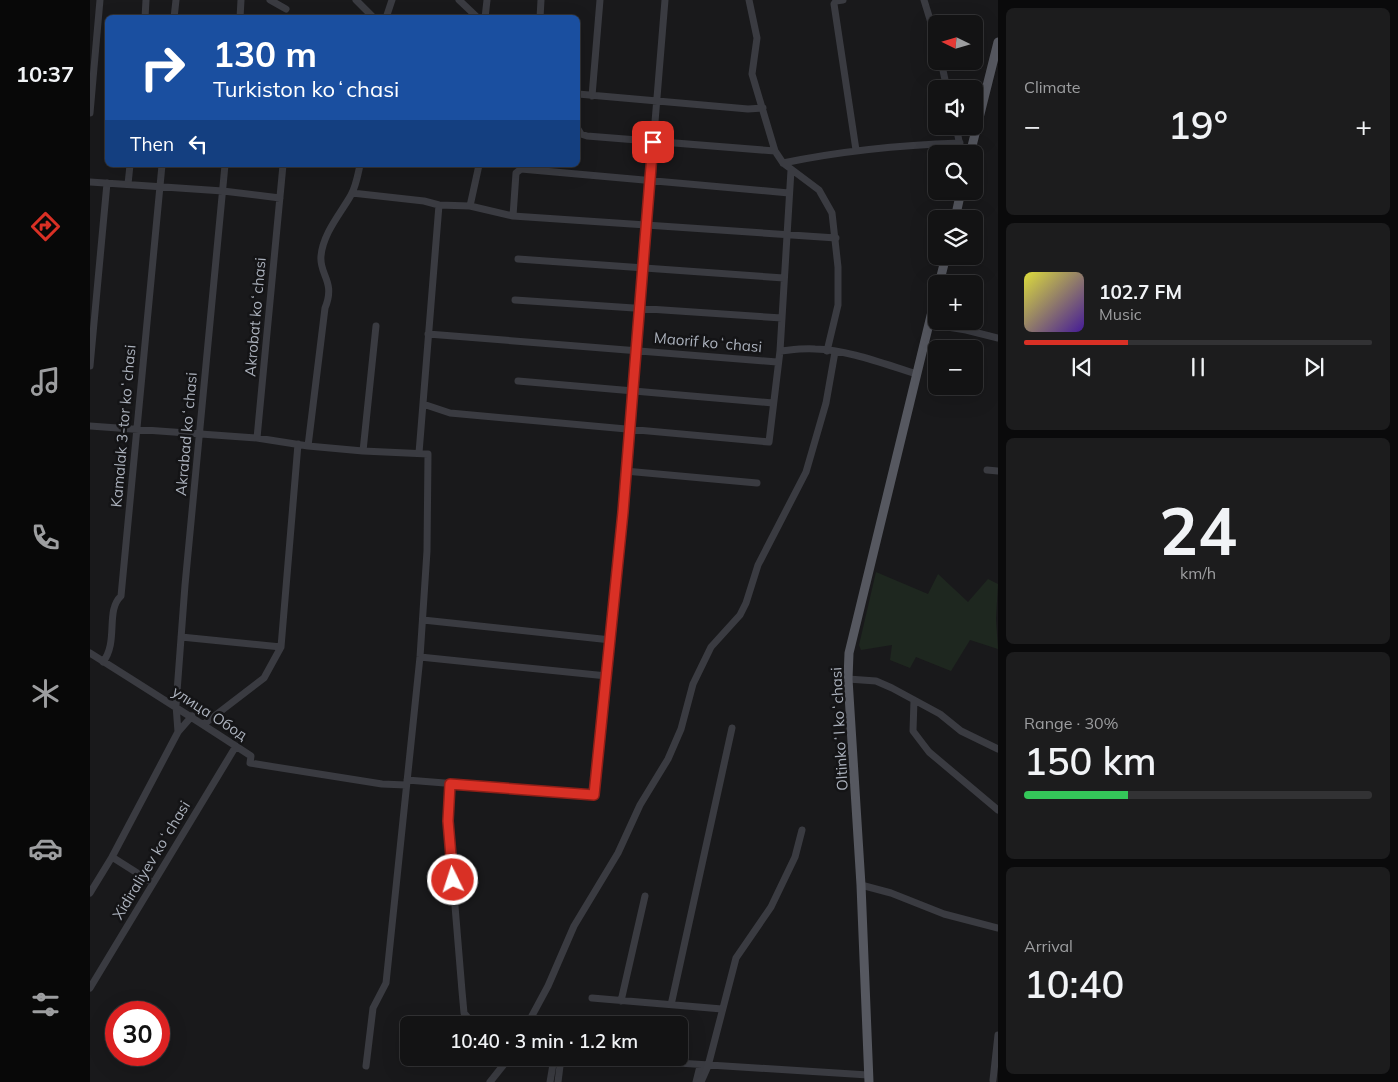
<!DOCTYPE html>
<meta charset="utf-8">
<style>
:root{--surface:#131314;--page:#1c1c1d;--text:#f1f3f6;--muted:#9d9ea0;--line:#323234;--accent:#d93025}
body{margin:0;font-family:Mulish,sans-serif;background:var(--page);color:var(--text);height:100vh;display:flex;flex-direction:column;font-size:19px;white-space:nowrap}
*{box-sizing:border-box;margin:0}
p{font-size:16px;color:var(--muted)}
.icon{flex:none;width:28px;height:28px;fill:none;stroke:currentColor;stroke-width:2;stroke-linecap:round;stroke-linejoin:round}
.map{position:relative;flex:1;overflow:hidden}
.sheet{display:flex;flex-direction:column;gap:8px;padding:8px;background:#0a0a0b;width:400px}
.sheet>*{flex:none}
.hud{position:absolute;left:15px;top:15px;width:475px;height:152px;border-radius:8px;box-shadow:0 5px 20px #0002,0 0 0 1px var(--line);background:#1a4fa0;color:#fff;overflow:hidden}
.needle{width:32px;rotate:275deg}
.buttons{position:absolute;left:838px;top:15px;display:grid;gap:10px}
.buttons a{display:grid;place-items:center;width:55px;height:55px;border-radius:8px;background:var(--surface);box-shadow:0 5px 20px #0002,0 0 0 1px var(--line);font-size:25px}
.speed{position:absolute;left:15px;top:1001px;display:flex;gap:10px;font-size:25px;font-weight:700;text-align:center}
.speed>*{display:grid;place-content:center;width:65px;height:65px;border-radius:50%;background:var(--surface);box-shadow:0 5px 20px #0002,0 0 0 1px var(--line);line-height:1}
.speed .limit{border:8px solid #d22;background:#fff;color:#111}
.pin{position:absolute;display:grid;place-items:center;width:42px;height:42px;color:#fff;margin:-21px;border-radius:10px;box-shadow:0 2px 8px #0006}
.me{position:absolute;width:55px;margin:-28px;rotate:356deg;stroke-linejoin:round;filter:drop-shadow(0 0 4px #0008)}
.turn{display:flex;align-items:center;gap:18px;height:105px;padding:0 25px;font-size:22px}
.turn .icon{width:65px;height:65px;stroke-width:2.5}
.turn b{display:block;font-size:35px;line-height:42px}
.then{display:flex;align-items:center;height:48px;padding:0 25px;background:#0003;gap:10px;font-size:19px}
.big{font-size:38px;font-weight:600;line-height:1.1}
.sheet .tile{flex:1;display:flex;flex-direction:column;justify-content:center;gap:8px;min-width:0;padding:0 18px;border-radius:8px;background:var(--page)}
.sheet .dial{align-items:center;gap:0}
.dial b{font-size:65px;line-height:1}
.song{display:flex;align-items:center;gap:15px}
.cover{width:60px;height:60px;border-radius:8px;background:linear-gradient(135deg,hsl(60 70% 55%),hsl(260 70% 35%))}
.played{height:5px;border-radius:2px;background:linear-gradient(90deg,var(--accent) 30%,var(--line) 30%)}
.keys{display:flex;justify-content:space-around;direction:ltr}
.heat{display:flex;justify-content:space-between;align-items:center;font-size:28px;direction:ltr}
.charge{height:8px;border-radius:4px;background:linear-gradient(90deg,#34c759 30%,var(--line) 0)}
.trip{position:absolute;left:310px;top:1016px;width:288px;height:50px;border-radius:8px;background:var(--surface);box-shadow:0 5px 20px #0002,0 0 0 1px var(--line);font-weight:600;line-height:50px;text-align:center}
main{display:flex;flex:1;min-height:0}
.dock{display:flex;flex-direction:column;width:90px;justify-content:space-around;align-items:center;background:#080808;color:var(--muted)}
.dock .icon{width:35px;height:35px}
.dock .current{color:var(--accent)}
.dock b{font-size:22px;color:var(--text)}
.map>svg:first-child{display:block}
</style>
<main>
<nav class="dock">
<b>10:37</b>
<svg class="icon current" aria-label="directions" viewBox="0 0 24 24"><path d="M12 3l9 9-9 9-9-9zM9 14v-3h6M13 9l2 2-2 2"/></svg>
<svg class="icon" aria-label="music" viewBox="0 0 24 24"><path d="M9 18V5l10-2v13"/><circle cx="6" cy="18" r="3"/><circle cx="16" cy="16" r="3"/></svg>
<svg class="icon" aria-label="phone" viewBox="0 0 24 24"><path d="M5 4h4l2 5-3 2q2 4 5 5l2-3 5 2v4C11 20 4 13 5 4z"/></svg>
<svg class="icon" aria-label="climate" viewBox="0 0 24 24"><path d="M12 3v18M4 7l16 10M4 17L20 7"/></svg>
<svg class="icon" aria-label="car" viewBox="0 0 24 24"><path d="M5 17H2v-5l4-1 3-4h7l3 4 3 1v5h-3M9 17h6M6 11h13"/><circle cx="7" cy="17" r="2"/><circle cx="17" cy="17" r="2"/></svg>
<svg class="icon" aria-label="filters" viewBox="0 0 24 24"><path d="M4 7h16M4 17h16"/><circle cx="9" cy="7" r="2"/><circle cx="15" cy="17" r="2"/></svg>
</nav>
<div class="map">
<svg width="908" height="1082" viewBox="0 0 908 1082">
<rect width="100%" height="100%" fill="#19191b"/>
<path fill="#1e271f" d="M786,572L838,594L848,574L878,602L898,579L908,584L906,619L908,649L880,640L861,671L826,657L820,668L800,660L802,645L771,650L769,645Z"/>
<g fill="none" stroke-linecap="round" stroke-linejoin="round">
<path stroke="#3a3b41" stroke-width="7" d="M180,0L196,9
M266,0L284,18
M369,0L388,18
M659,0L667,38L662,74L685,151L693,163L729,190L742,213L748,267V305L737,351
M753,0L746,1L744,4L766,150
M834,0L846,39
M55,18L56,0
M84,18L86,0
M150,18L151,0
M296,18L302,0
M395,18L397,0
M450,18L451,0
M851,61L857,89
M488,94L658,109L673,108
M502,96L510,0
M0,113L10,0
M866,126L871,151L875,154
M488,129L491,134L497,136L685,151
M693,163C751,151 810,145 870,143
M0,182L133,191L190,198
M38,184L40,165
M262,193L334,201L349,205L380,206L423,216L746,238
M380,206L389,165
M423,216L426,173L431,169L699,193
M428,259L694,278
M425,300L692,318
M839,324L876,330L908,338
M338,334L687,362
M690,351C701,350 713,348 725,349C759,350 794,364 827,374
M0,366L17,183
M428,381L683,403
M333,404L360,413L679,442L690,351L701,170
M0,426L167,438L218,446L273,451L338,454L337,551L330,657L296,983L283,1008L276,1066
M167,438L193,165
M218,446L235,308C246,281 229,275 231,256C233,233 251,213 261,195C266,186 268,174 270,165
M273,451L286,326
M329,453L349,205
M897,470L908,471
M535,471L667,483
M333,620L521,640
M91,637L191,647
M0,653C54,687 108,721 161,756L160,763L292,784L316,785
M330,657L517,676
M13,662C29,641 15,611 31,596L72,165
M758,679L786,681L802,688L850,714L871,731L908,749
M824,700L823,731L839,752L908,810
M114,724L174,678L191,647L208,444
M88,732L102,716
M317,780L504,795L533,512L575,0
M360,784L358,821L372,991L374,1013L384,1025
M22,857L63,883
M771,885L801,893L854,914L908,928
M0,893L22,857L88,732L86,705L95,585L135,165
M0,988L146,746
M502,998L632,1009
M531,1001L555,896
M581,1005L642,728
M437,1025L458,986L484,926L528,853L550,805L578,759L591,729L603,684L621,647L650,615L656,603L668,565L716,472L736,403L745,352
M510,1058L778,1075
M903,1080L908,1035
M400,1082L419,1058
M460,1082L464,1058
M468,1082L471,1058
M606,1082L610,1066
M611,1082L618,1066L646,958L681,907L705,857L712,830"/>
<path stroke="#565860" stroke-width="9" d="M880,154L908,42
M865,219L871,191
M849,284L856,256
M779,1082L771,885L758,679L759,653L846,295"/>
</g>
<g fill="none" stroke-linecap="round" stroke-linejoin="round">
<g stroke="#8d1f18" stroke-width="12">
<path id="route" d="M363,880L358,821L360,784L504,795L533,512L563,142"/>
</g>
<use href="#route" stroke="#d93025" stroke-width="9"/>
</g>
<g text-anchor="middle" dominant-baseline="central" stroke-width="5" stroke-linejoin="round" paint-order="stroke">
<g font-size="15" fill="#abb1bc" stroke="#141416">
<text transform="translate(165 317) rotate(-85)">Akrobat koʻchasi</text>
<text transform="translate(618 342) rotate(5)">Maorif koʻchasi</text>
<text transform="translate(33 426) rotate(-85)">Kamalak 3-tor koʻchasi</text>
<text transform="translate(96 434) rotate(-85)">Akrabad koʻchasi</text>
<text transform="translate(120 713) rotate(33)">улица Обод</text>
<text transform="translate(749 729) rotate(-93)">Oltinkoʻl koʻchasi</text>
<text transform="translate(61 860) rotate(-59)">Xidiraliyev koʻchasi</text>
</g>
</g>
</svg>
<div class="buttons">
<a><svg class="needle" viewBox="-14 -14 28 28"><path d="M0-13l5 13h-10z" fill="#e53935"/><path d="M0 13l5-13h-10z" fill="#9d9ea0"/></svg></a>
<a><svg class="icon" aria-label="sound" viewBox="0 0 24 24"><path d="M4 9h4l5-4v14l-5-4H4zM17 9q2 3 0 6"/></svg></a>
<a><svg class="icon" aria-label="search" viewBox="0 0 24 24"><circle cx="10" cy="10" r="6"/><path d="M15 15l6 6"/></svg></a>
<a><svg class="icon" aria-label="layers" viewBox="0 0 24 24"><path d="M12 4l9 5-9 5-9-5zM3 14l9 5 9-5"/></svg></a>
<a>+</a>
<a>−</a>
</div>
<div class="speed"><div class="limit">30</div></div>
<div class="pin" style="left:563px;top:142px;background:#d93025"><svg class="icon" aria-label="arrive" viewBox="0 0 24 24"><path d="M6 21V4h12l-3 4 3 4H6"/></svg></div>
<svg class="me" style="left:363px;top:880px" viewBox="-20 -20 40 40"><circle r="17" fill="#d93025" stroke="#fff" stroke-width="3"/><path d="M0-11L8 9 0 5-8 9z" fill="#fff"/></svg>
<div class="trip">10:40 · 3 min · 1.2 km</div>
<div class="hud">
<div class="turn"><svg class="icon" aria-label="right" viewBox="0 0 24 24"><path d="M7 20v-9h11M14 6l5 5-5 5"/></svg><div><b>130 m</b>Turkiston koʻchasi</div></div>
<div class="then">Then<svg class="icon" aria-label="left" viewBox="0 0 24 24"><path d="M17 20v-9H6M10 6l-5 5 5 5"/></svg></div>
</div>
</div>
<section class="sheet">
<div class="tile"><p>Climate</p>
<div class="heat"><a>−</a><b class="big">19°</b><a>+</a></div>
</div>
<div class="tile">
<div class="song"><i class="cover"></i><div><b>102.7 FM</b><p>Music</p></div></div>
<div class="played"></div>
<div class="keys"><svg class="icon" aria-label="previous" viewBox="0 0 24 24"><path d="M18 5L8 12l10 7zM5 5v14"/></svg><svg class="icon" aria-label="pause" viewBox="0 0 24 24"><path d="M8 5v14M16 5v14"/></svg><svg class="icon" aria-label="next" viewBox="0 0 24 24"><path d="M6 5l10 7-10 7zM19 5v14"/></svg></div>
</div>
<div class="tile dial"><b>24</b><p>km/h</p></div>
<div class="tile"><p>Range · 30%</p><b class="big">150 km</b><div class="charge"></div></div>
<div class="tile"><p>Arrival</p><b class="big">10:40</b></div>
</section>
</main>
